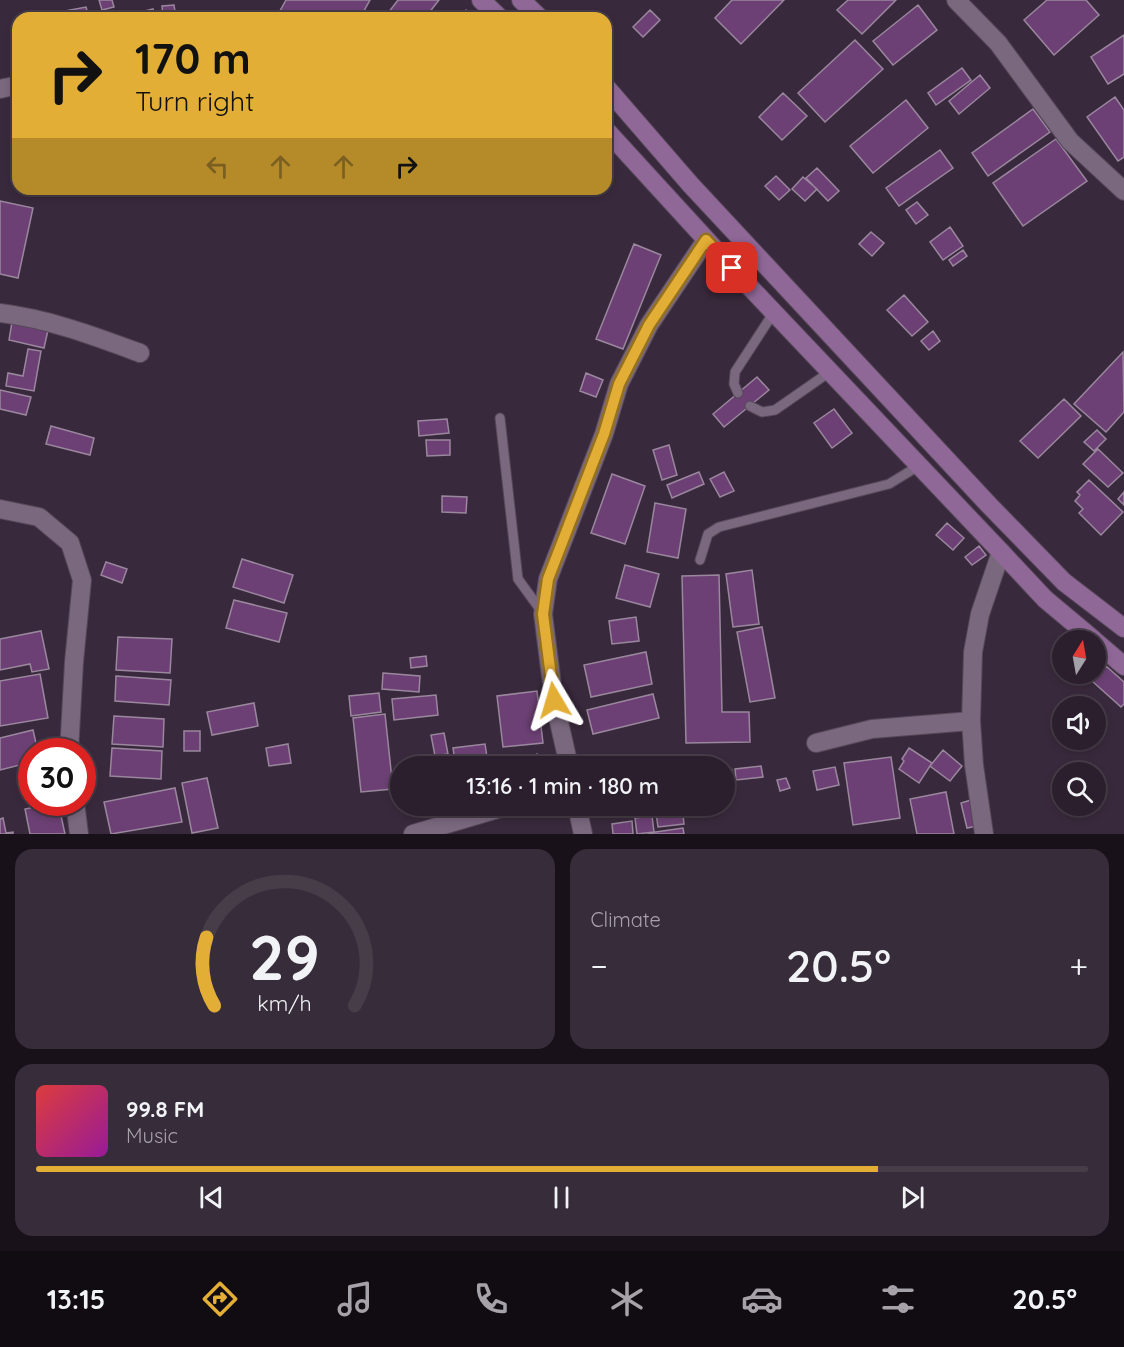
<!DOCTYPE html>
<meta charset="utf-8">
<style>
:root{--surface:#2b1f2d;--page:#372c39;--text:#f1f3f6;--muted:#a6a2aa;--line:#473d49;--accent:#e3ae35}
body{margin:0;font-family:Quicksand,sans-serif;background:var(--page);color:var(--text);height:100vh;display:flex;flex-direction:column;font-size:22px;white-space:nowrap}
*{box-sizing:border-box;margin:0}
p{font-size:20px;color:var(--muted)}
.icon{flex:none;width:33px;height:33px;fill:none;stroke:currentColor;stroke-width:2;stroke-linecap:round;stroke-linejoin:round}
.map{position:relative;height:834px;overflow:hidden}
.side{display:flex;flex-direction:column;gap:15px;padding:15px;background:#181119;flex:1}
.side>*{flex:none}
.hud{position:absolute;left:12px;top:12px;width:600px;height:183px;border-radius:18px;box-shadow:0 3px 9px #0003,0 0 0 2px var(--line);background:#e3ae35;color:#111;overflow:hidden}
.needle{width:39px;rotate:11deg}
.buttons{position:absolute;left:1052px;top:630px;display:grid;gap:12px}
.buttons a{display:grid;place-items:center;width:54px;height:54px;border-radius:50%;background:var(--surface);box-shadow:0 3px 9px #0003,0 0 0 2px var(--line);font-size:30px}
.speed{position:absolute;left:18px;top:738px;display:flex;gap:12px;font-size:30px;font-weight:700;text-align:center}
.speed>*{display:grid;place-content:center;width:78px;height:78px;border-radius:50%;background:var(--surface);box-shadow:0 3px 9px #0003,0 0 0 2px var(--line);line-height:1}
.speed .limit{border:9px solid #d22;background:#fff;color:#111}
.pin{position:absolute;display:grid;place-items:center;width:51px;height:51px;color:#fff;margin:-26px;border-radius:12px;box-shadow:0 3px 9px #0006}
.me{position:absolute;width:66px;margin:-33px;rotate:353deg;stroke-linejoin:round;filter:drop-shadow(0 0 4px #0008)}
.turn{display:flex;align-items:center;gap:21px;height:126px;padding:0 24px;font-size:27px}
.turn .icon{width:78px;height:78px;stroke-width:2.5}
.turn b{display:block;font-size:42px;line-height:51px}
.lanes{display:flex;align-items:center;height:57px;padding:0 24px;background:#0003;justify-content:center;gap:30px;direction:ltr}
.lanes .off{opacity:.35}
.big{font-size:45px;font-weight:600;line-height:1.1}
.side .card{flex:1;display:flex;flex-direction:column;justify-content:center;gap:9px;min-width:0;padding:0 21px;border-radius:18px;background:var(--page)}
.side .dial{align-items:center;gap:0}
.dial svg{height:156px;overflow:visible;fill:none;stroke:var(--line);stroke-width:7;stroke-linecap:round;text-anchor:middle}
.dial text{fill:var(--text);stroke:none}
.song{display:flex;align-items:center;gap:18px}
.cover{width:72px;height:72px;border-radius:9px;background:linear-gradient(135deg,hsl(0 70% 55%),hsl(300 70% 35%))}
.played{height:6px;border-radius:3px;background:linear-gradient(90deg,var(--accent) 80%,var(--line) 80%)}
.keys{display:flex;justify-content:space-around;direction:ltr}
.heat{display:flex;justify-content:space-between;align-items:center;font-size:33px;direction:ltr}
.side .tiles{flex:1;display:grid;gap:15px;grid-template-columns:1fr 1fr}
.card:last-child{grid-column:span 2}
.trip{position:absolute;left:390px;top:756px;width:345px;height:60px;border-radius:30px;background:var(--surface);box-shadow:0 3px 9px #0003,0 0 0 2px var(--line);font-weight:600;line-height:60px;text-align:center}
.tabs{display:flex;height:96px;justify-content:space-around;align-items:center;background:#110c12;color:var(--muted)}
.tabs .icon{width:42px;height:42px}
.tabs .selected{color:var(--accent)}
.tabs b{font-size:27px;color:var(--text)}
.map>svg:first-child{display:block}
</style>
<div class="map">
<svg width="1124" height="834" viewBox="0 0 1124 834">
<rect width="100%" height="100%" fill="#39293c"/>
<path fill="#6c4074" stroke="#9a879e" stroke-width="1.5" d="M99,0H112L114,7L102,10Z
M286,0H370L360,18H276Z
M398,0H439L425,18H395L388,13Z
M732,0H784L741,44L715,18Z
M848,0H896L862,34L837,10Z
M1047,0H1086L1099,15L1054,55L1024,20Z
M174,5L176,18H163L162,6Z
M918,5L937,30L893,65L873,41Z
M86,7L89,18H49L48,14Z
M153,9L155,18H117Z
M466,10L478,18H460Z
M650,10L660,20L643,37L633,27Z
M1124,35V74L1108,84L1091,57Z
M855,40L883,69L825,122L798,93Z
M962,68L971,80L936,105L928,93Z
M980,75L990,88L959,114L949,101Z
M783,93L807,116L782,140L759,117Z
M1115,97L1124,110V157L1118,161L1087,117Z
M906,100L928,128L873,173L850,146Z
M1033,109L1050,132L988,176L972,153Z
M1056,139L1087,181L1023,226L993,183Z
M940,150L953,168L899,206L886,188Z
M817,168L839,191L828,201L806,178Z
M776,176L790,190L779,200L765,186Z
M803,177L817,189L805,201L792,189Z
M0,201L33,208L18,278L0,274Z
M917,202L928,215L916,224L906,210Z
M950,227L963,246L943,260L930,242Z
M871,232L884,243L872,256L859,244Z
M634,244L661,255L623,349L596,339Z
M963,250L967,256L953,266L949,260Z
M904,295L928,322L912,336L887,310Z
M12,322L48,330L44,348L9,340Z
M933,331L940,341L929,350L921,341Z
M28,349L41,351L34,391L6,386L8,373L23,376Z
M1123,352L1124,412L1106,432L1074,404Z
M586,373L603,380L596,397L580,391Z
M757,377L769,390L724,427L713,414Z
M0,390L31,397L26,415L0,409Z
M1064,399L1081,416L1038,458L1020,441Z
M834,409L852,433L832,448L814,423Z
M447,419L449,433L419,436L418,421Z
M51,426L94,438L90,455L46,444Z
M1097,430L1106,439L1094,451L1084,442Z
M426,440H450V455L427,456Z
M669,445L677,475L662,480L653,450Z
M1098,449L1123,473L1108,487L1083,464Z
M699,472L704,484L672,498L667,485Z
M724,472L734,491L720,497L710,479Z
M612,474L645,486L625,544L591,533Z
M1089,480L1123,512L1101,535L1079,513L1083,509L1075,501L1080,495L1077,492Z
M1124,492V505L1118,499Z
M442,496L467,497L466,513L442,512Z
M655,503L686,509L678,558L647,552Z
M947,523L964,538L953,550L936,535Z
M979,546L986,555L972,565L965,557Z
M242,559L293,575L284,603L233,587Z
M106,562L127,569L122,583L101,575Z
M625,565L659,574L650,607L616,598Z
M752,570L759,624L733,627L726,574Z
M719,575L722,712H749L750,742L686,743L682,576Z
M234,600L287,613L279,642L226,628Z
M636,617L639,641L612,644L609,621Z
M762,627L775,698L750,702L737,632Z
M41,631L49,669L32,672L30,664L0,670V639Z
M118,637L172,639L170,673L116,670Z
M646,652L652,684L591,697L584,665Z
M426,656L427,666L411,668L410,658Z
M1106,666L1124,682V704L1121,707L1092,681Z
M383,673L420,676L419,692L382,689Z
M40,674L48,718L0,726V681Z
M116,676L171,680L169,705L115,701Z
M537,691L543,743L503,747L497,696Z
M379,693L381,712L351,716L349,696Z
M653,694L659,718L593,734L587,710Z
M436,695L438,715L394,720L392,699Z
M254,703L258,726L212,735L207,712Z
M385,714L393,789L361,792L353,718Z
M114,716L164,719L163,747L112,744Z
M33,730L38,752H32V762L0,770V738Z
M184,731H200V751H184Z
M444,733L448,754L435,756L431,735Z
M288,744L291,763L269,766L266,748Z
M485,744L487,757L455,762L453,748Z
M112,748L162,751L161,779L110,776Z
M909,748L932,763L919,783L899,769L904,761L902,759Z
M943,750L962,766L950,781L930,766Z
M537,754L547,764L545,766H525Z
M891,757L900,818L853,825L844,763Z
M660,758L662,766H624Z
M455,763V766H432Z
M761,766L763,777L736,780L735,769Z
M835,767L839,785L817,790L813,771Z
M724,769L732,770V781H724Z
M207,778L218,828L192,833L182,783Z
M786,778L790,788L780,791L777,780Z
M175,788L182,822L111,834L104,802Z
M946,792L954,834H917L910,799Z
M971,800L977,826L967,828L961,803Z
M58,802L65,834H30L25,809Z
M629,806H643L644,812L630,814Z
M655,806H682L684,824L658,827Z
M652,816L654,832L637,834L635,818Z
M3,818L6,833L13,832V834H0V819Z
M632,821L633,834H613L612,824Z
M683,828L684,834H649V833Z"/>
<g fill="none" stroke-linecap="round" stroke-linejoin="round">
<g stroke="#554758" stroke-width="11">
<path id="service" d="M738,393L734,384L735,372L774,312
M750,406L762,412L775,410L831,371
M500,418L518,579L542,612
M700,560L708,534L719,527L889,484L920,465"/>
</g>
<g stroke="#554758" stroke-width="20">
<path id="minor" d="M956,0L998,43L1070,141L1124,191
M0,89L18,85
M0,313C49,319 94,336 140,353
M0,509L39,517L70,543L82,580L74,662L69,752
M816,743L872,729L971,721
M569,766L554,700L543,614L548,579L604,434L619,384L649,325L706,240
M75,802L79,834
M577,806L583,834
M413,834L508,806
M984,834L974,765L971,721L973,652L980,614L1001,552"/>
</g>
<g stroke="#554758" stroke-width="20">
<path id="secondary" d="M481,0L500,18
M521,0L540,18
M606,87L690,184L988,504L1064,582L1124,628
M606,130L745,282L1001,552L1045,599L1094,640
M1095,641L1124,666"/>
</g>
<use href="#service" stroke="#7a687e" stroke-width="9"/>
<use href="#minor" stroke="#7a687e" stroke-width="18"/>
<use href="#secondary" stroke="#906898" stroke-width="18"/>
</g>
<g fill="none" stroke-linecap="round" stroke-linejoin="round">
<g stroke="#947122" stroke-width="15">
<path id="route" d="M554,700L543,614L548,579L604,434L619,384L649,325L706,240L732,268"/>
</g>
<use href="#route" stroke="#e3ae35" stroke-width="10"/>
</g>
</svg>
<div class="buttons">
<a><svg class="needle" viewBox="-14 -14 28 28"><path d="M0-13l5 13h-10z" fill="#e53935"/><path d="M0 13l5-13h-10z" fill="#a6a2aa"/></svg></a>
<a><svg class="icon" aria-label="sound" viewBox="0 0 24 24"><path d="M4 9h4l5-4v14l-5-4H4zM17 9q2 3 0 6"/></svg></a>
<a><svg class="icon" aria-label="search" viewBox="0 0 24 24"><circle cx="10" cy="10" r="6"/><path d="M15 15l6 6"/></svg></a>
</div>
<div class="speed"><div class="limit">30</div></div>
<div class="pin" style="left:732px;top:268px;background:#d93025"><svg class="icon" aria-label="arrive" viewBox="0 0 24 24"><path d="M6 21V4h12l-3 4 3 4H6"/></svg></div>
<svg class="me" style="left:554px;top:700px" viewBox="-20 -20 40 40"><path d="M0-17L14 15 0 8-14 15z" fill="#e3ae35" stroke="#fff" stroke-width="4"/></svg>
<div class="trip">13:16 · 1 min · 180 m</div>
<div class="hud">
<div class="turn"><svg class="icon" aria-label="right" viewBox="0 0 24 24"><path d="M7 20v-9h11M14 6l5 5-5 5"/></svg><div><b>170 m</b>Turn right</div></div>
<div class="lanes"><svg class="icon off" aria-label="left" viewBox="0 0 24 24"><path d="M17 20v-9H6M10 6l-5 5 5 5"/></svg><svg class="icon off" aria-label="ahead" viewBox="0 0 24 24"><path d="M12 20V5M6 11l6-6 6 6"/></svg><svg class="icon off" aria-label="ahead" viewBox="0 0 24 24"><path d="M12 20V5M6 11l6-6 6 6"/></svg><svg class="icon" aria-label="right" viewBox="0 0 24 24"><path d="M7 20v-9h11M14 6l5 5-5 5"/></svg></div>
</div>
</div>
<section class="side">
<div class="tiles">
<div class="card dial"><svg viewBox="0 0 100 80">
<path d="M14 69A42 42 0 1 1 86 69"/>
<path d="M14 69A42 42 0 0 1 10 34" stroke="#e3ae35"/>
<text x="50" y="56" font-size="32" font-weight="700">29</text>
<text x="50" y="72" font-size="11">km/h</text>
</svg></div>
<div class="card"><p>Climate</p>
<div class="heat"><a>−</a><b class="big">20.5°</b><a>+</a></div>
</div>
<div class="card">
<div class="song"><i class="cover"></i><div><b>99.8 FM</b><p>Music</p></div></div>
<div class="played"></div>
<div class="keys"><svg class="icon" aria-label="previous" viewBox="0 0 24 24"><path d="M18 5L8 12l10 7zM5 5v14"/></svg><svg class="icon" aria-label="pause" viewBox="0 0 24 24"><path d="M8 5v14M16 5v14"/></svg><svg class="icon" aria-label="next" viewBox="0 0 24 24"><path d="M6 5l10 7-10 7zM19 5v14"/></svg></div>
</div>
</div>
</section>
<nav class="tabs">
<b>13:15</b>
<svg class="icon selected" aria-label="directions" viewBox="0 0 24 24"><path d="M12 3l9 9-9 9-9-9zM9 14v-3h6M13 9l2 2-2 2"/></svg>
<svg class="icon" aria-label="music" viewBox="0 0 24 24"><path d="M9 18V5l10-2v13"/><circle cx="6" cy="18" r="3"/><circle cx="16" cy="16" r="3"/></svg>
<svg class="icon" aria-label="phone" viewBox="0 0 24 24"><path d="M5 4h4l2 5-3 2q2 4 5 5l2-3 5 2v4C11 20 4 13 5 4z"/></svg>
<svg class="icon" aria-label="climate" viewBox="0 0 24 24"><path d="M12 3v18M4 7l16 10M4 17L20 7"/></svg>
<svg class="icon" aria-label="car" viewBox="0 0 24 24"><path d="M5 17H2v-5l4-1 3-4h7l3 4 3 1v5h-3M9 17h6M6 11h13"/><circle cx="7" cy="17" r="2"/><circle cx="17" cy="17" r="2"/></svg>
<svg class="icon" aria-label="filters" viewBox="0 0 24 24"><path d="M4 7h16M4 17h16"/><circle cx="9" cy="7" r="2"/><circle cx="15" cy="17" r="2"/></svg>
<b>20.5°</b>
</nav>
